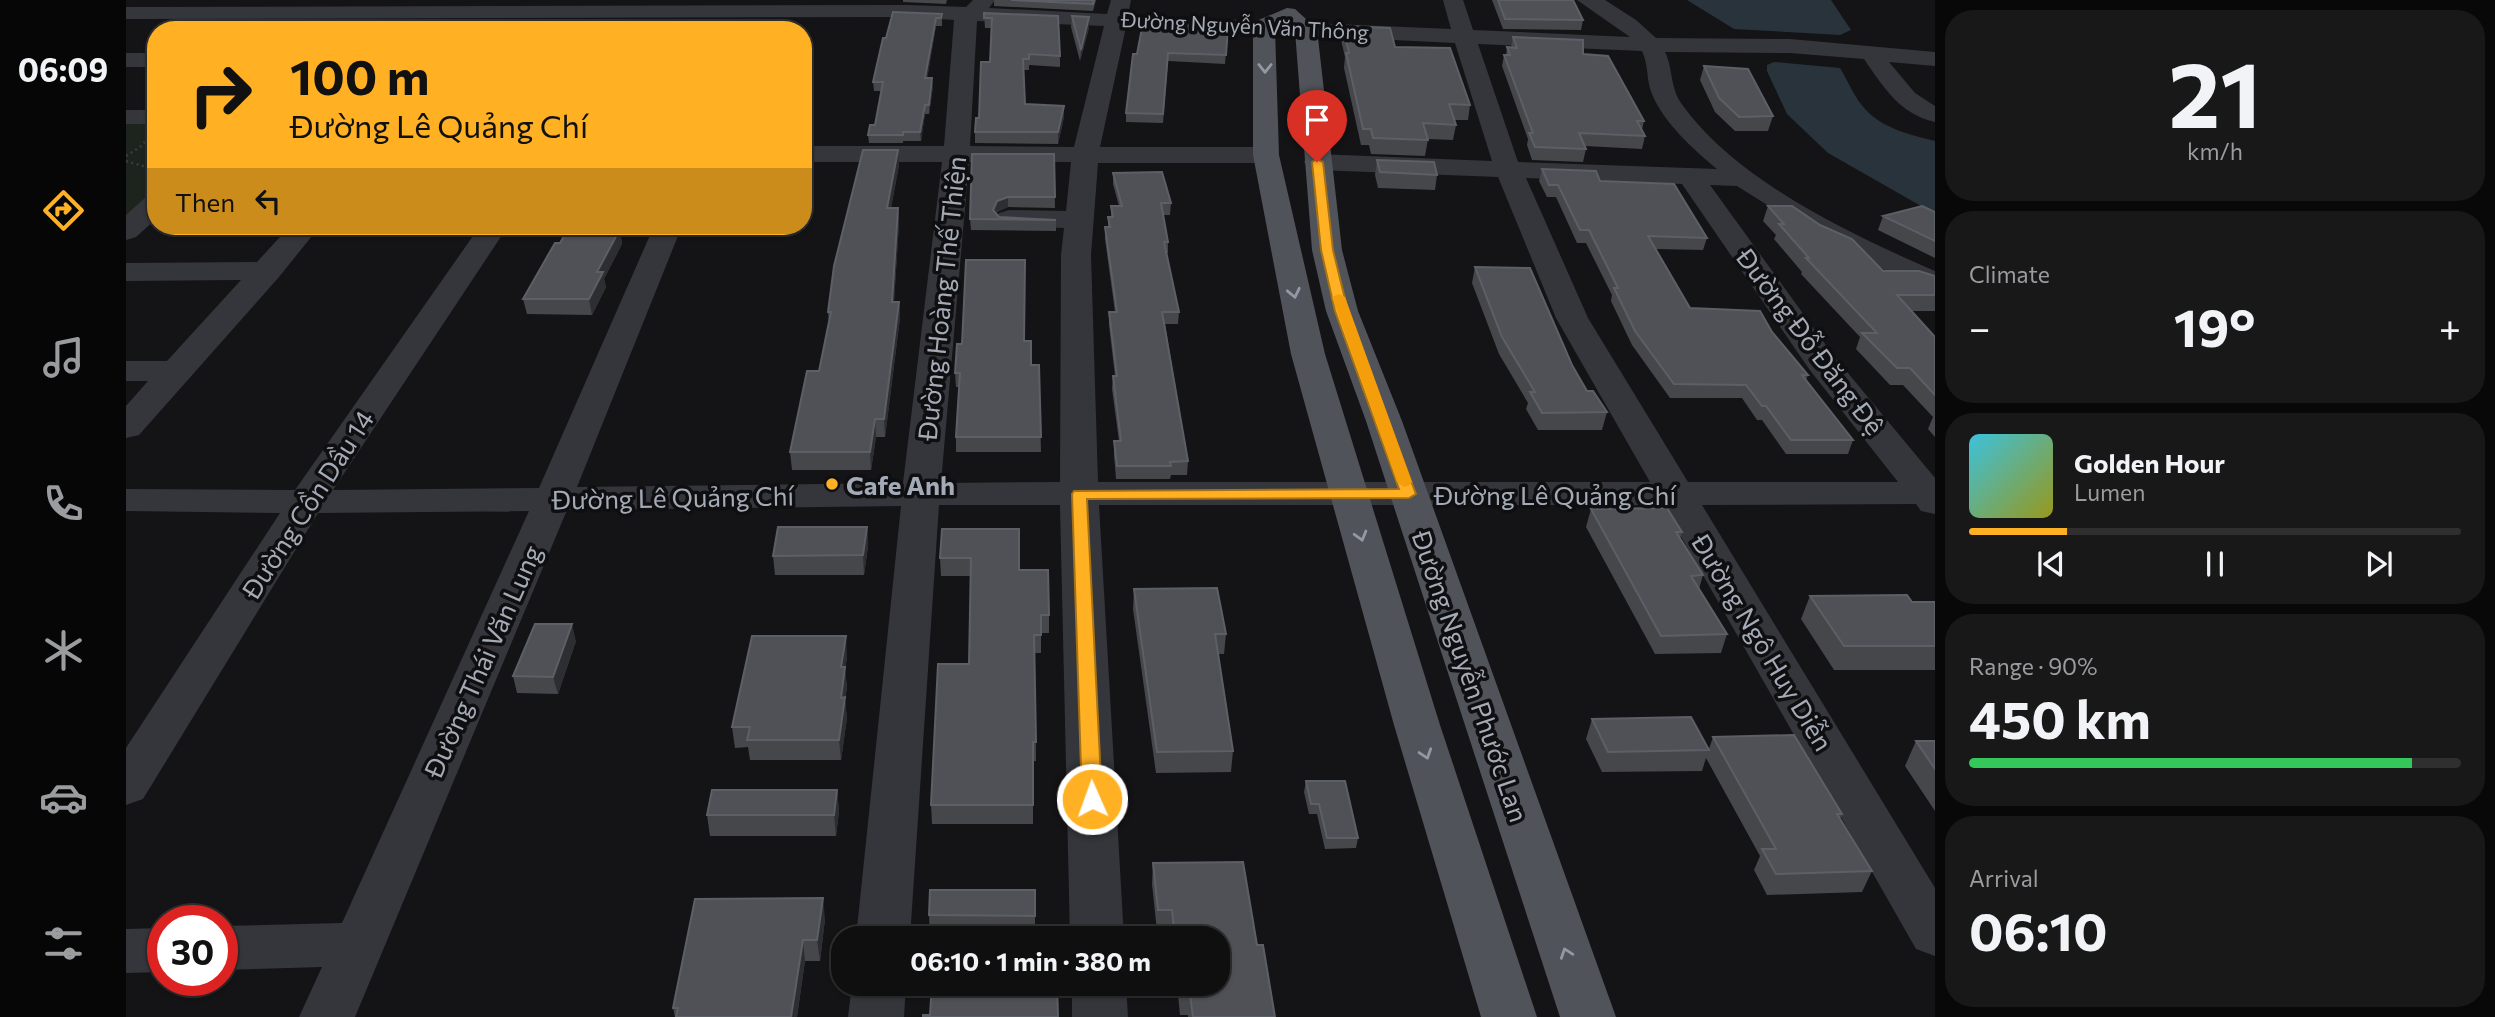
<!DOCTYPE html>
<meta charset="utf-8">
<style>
:root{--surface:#0f0f10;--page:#181819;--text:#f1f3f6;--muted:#9b9c9f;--line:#2f2f30;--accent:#ffb023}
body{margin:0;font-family:Commissioner,sans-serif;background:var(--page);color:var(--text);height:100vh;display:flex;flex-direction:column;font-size:26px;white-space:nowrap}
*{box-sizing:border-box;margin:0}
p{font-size:23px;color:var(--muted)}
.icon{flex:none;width:38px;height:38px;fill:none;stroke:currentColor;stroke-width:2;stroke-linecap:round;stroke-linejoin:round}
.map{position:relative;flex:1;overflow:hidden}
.side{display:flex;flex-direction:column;gap:10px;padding:10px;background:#080809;width:560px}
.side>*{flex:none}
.top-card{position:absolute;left:21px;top:21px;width:665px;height:214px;border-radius:28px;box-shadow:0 2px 5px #0004,0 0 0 2px var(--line);background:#ffb023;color:#111;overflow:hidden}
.speed{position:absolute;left:21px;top:905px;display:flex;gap:14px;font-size:35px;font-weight:700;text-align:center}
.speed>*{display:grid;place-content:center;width:91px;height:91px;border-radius:50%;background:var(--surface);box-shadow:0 2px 5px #0004,0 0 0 2px var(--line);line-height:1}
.speed .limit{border:10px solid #d22;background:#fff;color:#111}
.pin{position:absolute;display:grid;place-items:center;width:60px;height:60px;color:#fff;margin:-72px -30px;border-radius:50% 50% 50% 0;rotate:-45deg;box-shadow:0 0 7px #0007}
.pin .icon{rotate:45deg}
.me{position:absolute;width:77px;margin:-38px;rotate:358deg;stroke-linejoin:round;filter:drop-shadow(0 0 5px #0008)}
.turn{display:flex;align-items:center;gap:24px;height:147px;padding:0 28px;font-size:32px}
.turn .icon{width:91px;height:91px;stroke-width:2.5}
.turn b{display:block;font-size:49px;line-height:60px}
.then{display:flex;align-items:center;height:66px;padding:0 28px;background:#0003;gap:14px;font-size:26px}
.big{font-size:52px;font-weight:700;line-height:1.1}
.side .tile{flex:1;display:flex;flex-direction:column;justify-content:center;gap:10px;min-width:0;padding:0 24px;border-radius:28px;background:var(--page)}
.side .dial{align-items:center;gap:0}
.dial b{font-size:91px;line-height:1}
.song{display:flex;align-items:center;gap:21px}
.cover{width:84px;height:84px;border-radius:10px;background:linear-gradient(135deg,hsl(190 70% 55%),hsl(60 70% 35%))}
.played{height:7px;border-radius:4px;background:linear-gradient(90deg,var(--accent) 20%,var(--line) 20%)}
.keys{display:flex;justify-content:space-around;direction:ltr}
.heat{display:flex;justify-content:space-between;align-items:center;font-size:38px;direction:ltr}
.charge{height:10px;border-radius:5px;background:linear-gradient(90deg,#34c759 90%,var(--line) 0)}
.trip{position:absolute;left:705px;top:926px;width:399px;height:70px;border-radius:28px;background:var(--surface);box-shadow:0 2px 5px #0004,0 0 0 2px var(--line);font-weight:700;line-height:70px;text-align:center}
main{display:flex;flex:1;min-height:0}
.dock{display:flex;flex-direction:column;width:126px;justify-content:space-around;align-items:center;background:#060606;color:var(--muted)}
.dock .icon{width:49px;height:49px}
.dock .selected{color:var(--accent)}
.dock b{font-size:32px;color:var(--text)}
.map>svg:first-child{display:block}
</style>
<main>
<nav class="dock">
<b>06:09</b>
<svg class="icon selected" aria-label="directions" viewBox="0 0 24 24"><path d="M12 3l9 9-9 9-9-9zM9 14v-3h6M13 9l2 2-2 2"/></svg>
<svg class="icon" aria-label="music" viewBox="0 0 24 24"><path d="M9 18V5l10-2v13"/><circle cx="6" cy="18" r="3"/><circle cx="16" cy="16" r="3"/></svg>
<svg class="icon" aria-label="phone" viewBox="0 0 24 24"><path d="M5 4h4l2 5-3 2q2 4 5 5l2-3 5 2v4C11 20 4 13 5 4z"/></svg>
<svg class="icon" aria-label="climate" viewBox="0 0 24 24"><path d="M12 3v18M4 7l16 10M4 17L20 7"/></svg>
<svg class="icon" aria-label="car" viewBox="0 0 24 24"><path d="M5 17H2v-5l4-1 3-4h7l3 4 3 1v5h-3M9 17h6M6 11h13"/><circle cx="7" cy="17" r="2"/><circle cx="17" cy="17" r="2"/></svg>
<svg class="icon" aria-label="filters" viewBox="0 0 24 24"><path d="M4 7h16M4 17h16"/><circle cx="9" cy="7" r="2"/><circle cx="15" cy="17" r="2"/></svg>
</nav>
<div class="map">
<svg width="1809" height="1017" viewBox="0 0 1809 1017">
<rect width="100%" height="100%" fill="#141416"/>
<path fill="#1c241d" d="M0,117H30V203L0,231Z"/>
<path fill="#29333b" d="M1561,0H1705L1725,30L1714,35L1608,29Z
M1648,62L1714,68C1722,81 1729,99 1740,110C1758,129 1785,135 1809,141V214L1702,153L1661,114L1641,71V65Z"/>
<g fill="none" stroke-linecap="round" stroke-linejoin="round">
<path stroke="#3a3d42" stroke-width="2.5" stroke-dasharray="2 3.5" stroke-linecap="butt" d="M0,156L17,145L22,136
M0,161L30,170"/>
<path stroke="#3a3d42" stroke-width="3.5" stroke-dasharray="2.5 4.5" stroke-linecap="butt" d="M25,168L30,170"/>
<path fill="#35363b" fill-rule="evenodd" d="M847,0H869L863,8L981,14L985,0H1005L1002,15L1325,29L1317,0H1337L1347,30L1504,37L1451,0H1479L1510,20L1530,38L1664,39L1809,52V66L1763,62L1789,93L1809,106V122C1774,114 1758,88 1738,59L1664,53L1539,52C1547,68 1544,87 1555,103C1609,180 1724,234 1809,271V291L1798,289L1699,241L1611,186L1584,185L1707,355L1809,478V514L1795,511L1790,504L1576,505L1809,888V956L1790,949L1537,505H973L998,938H944L934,505H813L784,938H730L775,506L441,510L229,1017H173L196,967L96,970V926L216,923L403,511L192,513L17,799L0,805V748L154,513L0,511V489L169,490L354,226H382L207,490L413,488L528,226H556L451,487L777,483L816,162H677V146H818L828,20L782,17L0,19V7L782,5L840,7ZM851,21L978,26L948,147L844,146ZM1000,27L1329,43L1366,161L1191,154L1182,156L1178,162L1182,168L1191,170L1372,177L1430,318L1524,482H972L965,255L972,163H1140L1149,161L1153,155L1149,149L1140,147H974ZM1352,44L1516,51C1523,66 1520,80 1526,94C1538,123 1567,149 1591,169L1392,162ZM843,162H945L940,211L883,210L873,213L869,219L873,225L938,228L935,255L934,482L815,483ZM1400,178L1556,184L1683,369L1772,482H1562L1462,318Z
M0,53H30V67H0Z
M0,110H30V124H0Z
M30,195V219L10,237L0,240V215L20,197Z
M164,226H194L153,277L13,435L0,438V406L22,381H0V361H41L115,280L0,281V263L131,262Z
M37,928V972L0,973V929Z
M726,984H780L778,1017H722Z
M946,984H1000L1002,1017H946Z"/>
<path fill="#50535a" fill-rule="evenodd" d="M1161,8L1169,9L1191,29L1216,250L1232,311L1276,421L1490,1017H1434L1240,421L1200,311L1186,250L1169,31L1159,23L1149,29L1153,155L1199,354L1314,725L1411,1017H1355L1268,725L1165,354L1127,155V26L1130,21Z"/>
</g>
<path fill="#45474b" d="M777,0H821L820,4L777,2Z
M868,0H970L967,11L868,6Z
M1366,0H1447L1457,20L1455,30L1377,29Z
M858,13L934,56V67L903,65V70H898L899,104L938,106V117L932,144L849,143V132L853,118L864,62L865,28H859Z
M816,14V26H810L801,78L807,86L803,114H799L795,141H777V143H743L742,135L749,125L755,91H748L747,82L760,38Z
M946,16L963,17V28L954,61L945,27Z
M1217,26L1269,47L1344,105L1342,120H1328L1330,125L1327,140L1302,139L1299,156L1245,154L1243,145H1235L1218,68L1219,57L1215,40Z
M1102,27L1099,64L1042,61L1037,123L1000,122V113L1011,54Z
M1387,37L1457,54L1518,121L1516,130L1519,136L1516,149L1459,146L1460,149L1457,162L1406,160L1401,145L1402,139L1376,66L1378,55H1380L1381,47H1385Z
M1578,66L1647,116L1642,131H1609L1589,112L1574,80Z
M928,154L929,208L882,207L871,212L870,213L873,217L930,220V231L845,230L844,219Z
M1251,160L1311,175L1309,190L1252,188L1249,175Z
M773,165L765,208H772L773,223L768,302H773L774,318L759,437H750L745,470H666L664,452L693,371L703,324L702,312Z
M1416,169L1474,181L1581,238L1577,250L1530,249L1564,308L1646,332L1682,375L1680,380L1727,440L1722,454H1660L1636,420H1631L1616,398H1544L1506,345L1485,301L1486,295L1460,243H1451L1430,197H1421L1413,181Z
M987,173L1045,203L1044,215H1037L1042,242V253H1040L1053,312L1052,324H1039L1062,461L1061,475H1045L1044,479H990L988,455V441H993L986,389L987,376H989L983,325V312H989L979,239V227H982V217H985V206H993L987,184Z
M1642,206L1757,271L1809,276V311H1785L1809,337V437L1802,429L1807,417L1777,385H1764L1730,349L1734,337L1675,274L1676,272L1648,239L1650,235L1637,221Z
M1809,212V258L1752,230L1757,216Z
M494,229L496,244L478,279L480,287L466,315L401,314L397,299L434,243Z
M1349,267L1446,365L1461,391L1481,412L1476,430H1412L1400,409L1402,403L1373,354L1346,283Z
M898,341L905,365H913L915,452H830V437L833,387H830L829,373Z
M1465,509L1556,532L1554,539L1577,575L1573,589L1601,634L1595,653L1529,654L1460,527Z
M741,527L742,546L738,575H649L647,556Z
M816,529L894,570L923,615V633H915V653H909L910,761H907V824H806L805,805L843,664L845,576H815L814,558Z
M1008,589L1100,634L1098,654H1092L1107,751L1105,772L1030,773L1007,609Z
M1684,596L1786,602H1809V670H1708L1675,619Z
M450,641L432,694L391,693L387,676Z
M721,656L719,671L721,687L719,700L721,718L715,760H624L622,747L609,748L606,727Z
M1466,719L1583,749L1587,737L1716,814L1714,819L1746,871L1736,892L1641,895L1628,870L1634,856L1580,758L1576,771L1476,772L1460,739Z
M1790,741H1809V811L1779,766Z
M1180,781L1232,838L1230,848L1199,849L1191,814H1183L1178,792Z
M711,790L713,811L710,836H584L581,815Z
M1027,863L1131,945L1149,1017H1062V1015H1054L1051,984H1092V938H1045L1044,930L1031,931L1026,884Z
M803,915L909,916V937L804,936Z
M699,919L694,961H679L671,1017H549L547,1008Z"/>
<path fill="#2d2e31" d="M963,17V28L954,61L955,50Z
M810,18V26L800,86L799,78Z
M806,78L807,86L803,114V105Z
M799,105V114L795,141L794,132Z
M938,106V117L932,144V132Z
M772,150L773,165L762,223L761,208Z
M882,197V207L871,212L867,220V210L871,201Z
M772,208L773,223L767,318L766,302Z
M494,229L496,244L478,279L480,287L466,315L463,299L471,272Z
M773,302L774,318L759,437L758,419Z
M749,419L750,437L745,470L744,452Z
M741,527L742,546L738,575L737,555Z
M446,624L450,641L432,694L427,677Z
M720,636L721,656L719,671L721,687L719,700L721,718L715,760L713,740L715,667Z
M711,790L713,811L710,836L708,815Z
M697,898L699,919L694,961L691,940Z
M677,940L679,961L671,1017H665Z"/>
<path fill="#4f5157" stroke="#5d5f66" stroke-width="2" d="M885,0H968L967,4Z
M1372,0H1447L1457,20L1379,19Z
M767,12L816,14L815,18H810L799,78H806L803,105H799L794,132H777V135H742L744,125H749L757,82H747L757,38H760Z
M858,13L932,16L934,56L903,54V59H897L899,104L938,106L932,132H849L850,118H853L855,62H864L866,18H858Z
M946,16L963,17L955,50Z
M1072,25L1102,27L1100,55L1042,53L1037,114L1000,113L1007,54H1011L1016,28L1072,30Z
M1217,26L1264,28L1269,47L1324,48L1344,105L1323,104L1330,125L1297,123L1302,140L1247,138L1245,129H1237L1220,53H1223Z
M1387,37L1457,40V54L1482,56L1518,121H1511L1519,136L1453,133L1460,149L1409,147L1403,133H1407L1378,55H1384L1381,47L1391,48Z
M1578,66L1622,69L1647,116L1613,117L1593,98Z
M737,150H772L761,208H772L766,302H773L758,419H749L744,452H664L681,371H693L705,312H702L708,266Z
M846,154H928L929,197H882L871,201L867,210L873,217L930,220L844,219Z
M1251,160L1308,162L1311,175L1254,172Z
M1416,169L1470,171L1474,181L1548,184L1581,238L1522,236L1564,308L1634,311L1646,332L1682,375H1676L1727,440H1665L1640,406H1636L1620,385L1548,384L1509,331L1488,288H1492L1463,230H1454L1432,185H1423Z
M1036,172L1045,203H1035L1042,242H1038L1053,312H1036L1062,461L1044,462L1045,466H991L988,441H995L987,376H991L983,312H991L979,227H984L982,217H987L985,206H996L987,173Z
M1642,206H1666L1694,225L1726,239L1757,271H1793L1809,276V295H1771L1809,337V395L1784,368H1771L1736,333H1751L1680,258H1683L1653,224H1658Z
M1796,206L1809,212V241L1757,216Z
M442,229H494L471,272H477L463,299H397L429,243H434Z
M840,260H899L898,341H905V365H913L915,437H830L834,373H829L831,344H836Z
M1349,267L1404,268L1446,365L1461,391H1467L1481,412L1416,413L1404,392H1409L1376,337Z
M1541,508L1556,532H1550L1577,575L1565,576L1601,634L1535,636L1465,509Z
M652,527H741L737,555L647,556Z
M816,529H893V570H922L923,615H915V635H908L910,742H907V805H805L812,664H843L845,558H814Z
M1091,588L1100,634H1089L1107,751L1031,752L1008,589Z
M1781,595L1786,602H1809V646H1718L1684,596Z
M409,624H446L427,677L387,676Z
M626,636H720L715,667H719L715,698L719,697L713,740H621L624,727H606Z
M1565,717L1583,750L1482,752L1466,719Z
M1668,735L1716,814H1711L1746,871L1650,874L1636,849H1650L1587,737Z
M1790,741H1809V769Z
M1180,781H1219L1232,838H1201L1193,804H1185Z
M586,790H711L708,815H581Z
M1117,862L1131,945H1137L1149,1017H1067L1064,994H1056L1055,984H1092V938H1049L1046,910H1032L1027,863Z
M804,890H909V916L803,915Z
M697,898L691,940H677L665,1017H550L552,1008H547L569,899Z
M806,984H931L932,1017H797V1015H804Z"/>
<defs><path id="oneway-chevron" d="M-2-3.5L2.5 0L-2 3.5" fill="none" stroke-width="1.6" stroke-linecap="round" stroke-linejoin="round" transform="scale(1.75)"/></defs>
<g stroke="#9399a4">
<use href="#oneway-chevron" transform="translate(1139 68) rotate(90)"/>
<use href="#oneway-chevron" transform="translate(1168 293) rotate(78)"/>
<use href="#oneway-chevron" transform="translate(1235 536) rotate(74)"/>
<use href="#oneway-chevron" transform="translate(1300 754) rotate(72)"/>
<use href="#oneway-chevron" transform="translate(1440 953) rotate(-109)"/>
</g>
<path fill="#ffb023" stroke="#a67217" stroke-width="2" d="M1191,159L1197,162L1207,250L1222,311L1290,494L1283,498L961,499L976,799L973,804L966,807L959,804L956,799L946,494L948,491L1273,489L1209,311L1195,250L1186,162Z"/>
<path fill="#f59e0b" d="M1213,294L1219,297L1286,482L1284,485L1278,487L1271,482L1206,297Z"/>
<circle fill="#ffb023" stroke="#0f0f11" stroke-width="2.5" cx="706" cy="484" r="7"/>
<g text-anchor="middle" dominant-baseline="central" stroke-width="7" stroke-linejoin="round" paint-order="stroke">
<g font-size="21" fill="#a4abb7" stroke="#0f0f11">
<text transform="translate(1119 25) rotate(3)">Đường Nguyễn Văn Thông</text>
</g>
<g font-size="26" fill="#a4abb7" stroke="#0f0f11">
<text transform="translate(815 298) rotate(-84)">Đường Hoàng Thế Thiện</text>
<text transform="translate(1685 341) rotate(53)">Đường Đỗ Đăng Đệ</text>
<text x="1429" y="494">Đường Lê Quảng Chí</text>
<text transform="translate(547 497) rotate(-1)">Đường Lê Quảng Chí</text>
<text transform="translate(181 504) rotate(-57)">Đường Cồn Dầu 14</text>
<text transform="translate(1637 642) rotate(59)">Đường Ngô Huy Diễn</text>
<text transform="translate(356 661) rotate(-66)">Đường Thái Văn Lung</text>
<text transform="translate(1345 676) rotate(71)">Đường Nguyễn Phước Lan</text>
</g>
<g font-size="26" font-weight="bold" fill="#a4abb7" stroke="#0f0f11" text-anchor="start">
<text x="720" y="484">Cafe Anh</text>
</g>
</g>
</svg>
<div class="speed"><div class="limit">30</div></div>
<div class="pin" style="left:1191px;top:162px;background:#d93025"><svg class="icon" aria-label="arrive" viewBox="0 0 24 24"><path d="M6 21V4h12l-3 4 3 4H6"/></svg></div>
<svg class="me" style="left:966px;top:799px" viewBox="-20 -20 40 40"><circle r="17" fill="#ffb023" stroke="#fff" stroke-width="3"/><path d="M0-11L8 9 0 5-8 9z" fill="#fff"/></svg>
<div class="trip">06:10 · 1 min · 380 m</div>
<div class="top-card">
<div class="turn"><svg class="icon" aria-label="right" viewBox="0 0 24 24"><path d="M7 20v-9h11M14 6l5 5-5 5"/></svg><div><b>100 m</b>Đường Lê Quảng Chí</div></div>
<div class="then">Then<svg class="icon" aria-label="left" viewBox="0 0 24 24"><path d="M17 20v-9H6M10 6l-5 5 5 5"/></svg></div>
</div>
</div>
<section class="side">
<div class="tile dial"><b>21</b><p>km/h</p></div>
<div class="tile"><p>Climate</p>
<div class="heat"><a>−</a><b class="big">19°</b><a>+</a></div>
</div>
<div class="tile">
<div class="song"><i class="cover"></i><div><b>Golden Hour</b><p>Lumen</p></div></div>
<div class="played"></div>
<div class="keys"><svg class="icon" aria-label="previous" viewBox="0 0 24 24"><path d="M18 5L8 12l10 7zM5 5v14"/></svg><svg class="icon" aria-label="pause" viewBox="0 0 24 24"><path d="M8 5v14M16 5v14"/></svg><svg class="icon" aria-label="next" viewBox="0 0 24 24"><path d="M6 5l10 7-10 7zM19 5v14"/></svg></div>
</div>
<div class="tile"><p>Range · 90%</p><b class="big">450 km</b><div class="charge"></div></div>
<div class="tile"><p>Arrival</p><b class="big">06:10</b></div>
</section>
</main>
